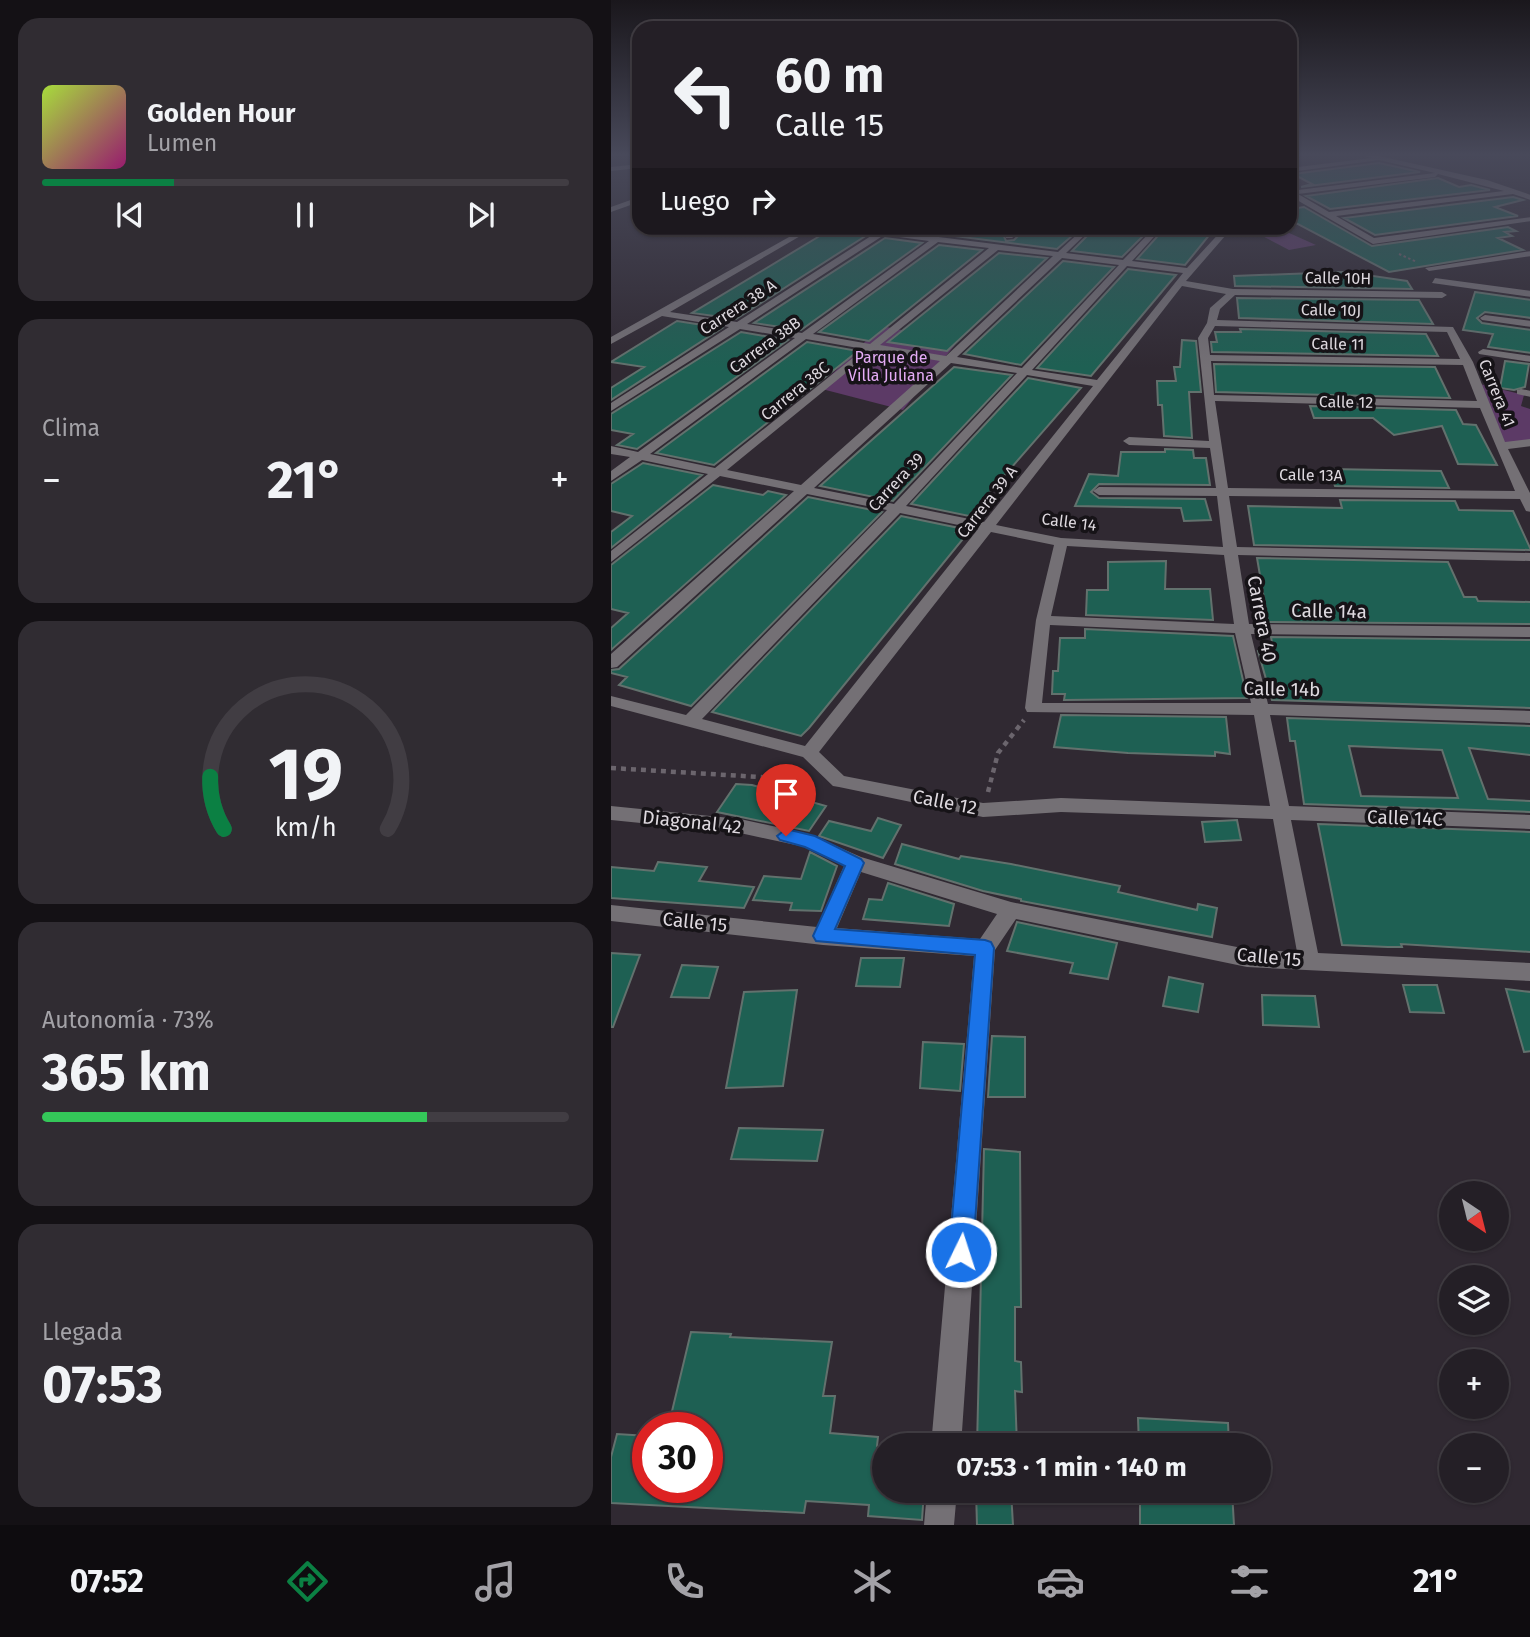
<!DOCTYPE html>
<html lang="es">
<meta charset="utf-8">
<style>
:root{--surface:#241f26;--page:#302c32;--text:#f1f3f6;--muted:#a3a2a7;--line:#413d43;--accent:#0b8043}
body{margin:0;font-family:"Fira Sans",sans-serif;background:var(--page);color:var(--text);height:100vh;display:flex;flex-direction:column;font-size:26px;white-space:nowrap}
*{box-sizing:border-box;margin:0}
p{font-size:23px;color:var(--muted)}
.icon{flex:none;width:38px;height:38px;fill:none;stroke:currentColor;stroke-width:2;stroke-linecap:round;stroke-linejoin:round}
.map{position:relative;flex:1;overflow:hidden}
.panel{display:flex;flex-direction:column;gap:18px;padding:18px;background:#141115;width:611px}
.panel>*{flex:none}
.banner{position:absolute;left:21px;top:21px;width:665px;height:214px;border-radius:21px;box-shadow:0 2px 5px #0004,0 0 0 2px var(--line);background:#241f26;color:var(--text);overflow:hidden}
.needle{width:46px;rotate:145deg}
.tools{position:absolute;left:828px;top:1181px;display:grid;gap:14px}
.tools a{display:grid;place-items:center;width:70px;height:70px;border-radius:50%;background:var(--surface);box-shadow:0 2px 5px #0004,0 0 0 2px var(--line);font-size:35px}
.speed{position:absolute;left:21px;top:1412px;display:flex;gap:14px;font-size:35px;font-weight:700;text-align:center}
.speed>*{display:grid;place-content:center;width:91px;height:91px;border-radius:50%;background:var(--surface);box-shadow:0 2px 5px #0004,0 0 0 2px var(--line);line-height:1}
.speed .limit{border:10px solid #d22;background:#fff;color:#111}
.pin{position:absolute;display:grid;place-items:center;width:60px;height:60px;color:#fff;margin:-72px -30px;border-radius:50% 50% 50% 0;rotate:-45deg;box-shadow:0 0 7px #0007}
.pin .icon{rotate:45deg}
.me{position:absolute;width:77px;margin:-38px;rotate:4deg;stroke-linejoin:round;filter:drop-shadow(0 0 5px #0008)}
.turn{display:flex;align-items:center;gap:24px;height:147px;padding:0 28px;font-size:32px}
.turn .icon{width:91px;height:91px;stroke-width:2.5}
.turn b{display:block;font-size:49px;line-height:60px}
.then{display:flex;align-items:center;height:66px;padding:0 28px;background:#0003;gap:14px;font-size:26px}
.big{font-size:52px;font-weight:700;line-height:1.1}
.panel .card{flex:1;display:flex;flex-direction:column;justify-content:center;gap:10px;min-width:0;padding:0 24px;border-radius:21px;background:var(--page)}
.panel .dial{align-items:center;gap:0}
.dial svg{height:182px;overflow:visible;fill:none;stroke:var(--line);stroke-width:7;stroke-linecap:round;text-anchor:middle}
.dial text{fill:var(--text);stroke:none}
.song{display:flex;align-items:center;gap:21px}
.cover{width:84px;height:84px;border-radius:10px;background:linear-gradient(135deg,hsl(80 70% 55%),hsl(320 70% 35%))}
.played{height:7px;border-radius:4px;background:linear-gradient(90deg,var(--accent) 25%,var(--line) 25%)}
.keys{display:flex;justify-content:space-around;direction:ltr}
.heat{display:flex;justify-content:space-between;align-items:center;font-size:38px;direction:ltr}
.charge{height:10px;border-radius:5px;background:linear-gradient(90deg,#34c759 73%,var(--line) 0)}
.trip{position:absolute;left:261px;top:1433px;width:399px;height:70px;border-radius:35px;background:var(--surface);box-shadow:0 2px 5px #0004,0 0 0 2px var(--line);font-weight:700;line-height:70px;text-align:center}
.tab-bar{display:flex;height:112px;justify-content:space-around;align-items:center;background:#0e0c0f;color:var(--muted)}
.tab-bar .icon{width:49px;height:49px}
.tab-bar .current{color:var(--accent)}
.tab-bar b{font-size:32px;color:var(--text)}
main{display:flex;flex:1;min-height:0}
.map>svg:first-child{display:block}
</style>
<main>
<section class="panel">
<div class="card">
<div class="song"><i class="cover"></i><div><b>Golden Hour</b><p>Lumen</p></div></div>
<div class="played"></div>
<div class="keys"><svg class="icon" aria-label="previous" viewBox="0 0 24 24"><path d="M18 5L8 12l10 7zM5 5v14"/></svg><svg class="icon" aria-label="pause" viewBox="0 0 24 24"><path d="M8 5v14M16 5v14"/></svg><svg class="icon" aria-label="next" viewBox="0 0 24 24"><path d="M6 5l10 7-10 7zM19 5v14"/></svg></div>
</div>
<div class="card"><p>Clima</p>
<div class="heat"><a>−</a><b class="big">21°</b><a>+</a></div>
</div>
<div class="card dial"><svg viewBox="0 0 100 80">
<path d="M14 69A42 42 0 1 1 86 69"/>
<path d="M14 69A42 42 0 0 1 8 46" stroke="#0b8043"/>
<text x="50" y="56" font-size="32" font-weight="700">19</text>
<text x="50" y="72" font-size="11">km/h</text>
</svg></div>
<div class="card"><p>Autonomía · 73%</p><b class="big">365 km</b><div class="charge"></div></div>
<div class="card"><p>Llegada</p><b class="big">07:53</b></div>
</section>
<div class="map">
<svg width="920" height="1525" viewBox="0 0 920 1525">
<rect width="100%" height="100%" fill="#302932"/>
<path fill="#5c3a66" d="M648,228H667L705,245L678,250L638,229Z
M270,326L347,341L292,410L207,388Z
M869,384L913,395L910,406L919,409V440L894,444Z"/>
<path fill="#1e6053" stroke="#62716d" stroke-width="2" fill-rule="evenodd" d="M768,163L809,172L690,187L701,184L682,174Z
M827,178L848,187L860,185L879,190L719,209L695,196Z
M902,197L912,200L884,207L907,216L764,235L733,218Z
M693,207L761,246L897,227L905,231L894,232L901,236L887,238L912,250L778,272L679,220V209Z
M222,228L256,235L125,319L81,313Z
M320,228H400L392,234L395,241L403,240L415,228H470L446,249L319,233Z
M484,228H483H540L511,257L461,251Z
M554,228H553H604L574,265L526,259Z
M274,238L311,243L190,330L143,323Z
M328,245L371,250L258,341L208,332Z
M388,253L436,258L336,351L277,342Z
M452,261L503,267L410,365L353,354Z
M517,269L565,275L480,376L426,368Z
M755,271V275L796,281L801,289L624,286L623,276Z
M864,292L920,300V318L874,312L866,318L871,323L920,330V353L877,347L882,334L852,330Z
M626,298L808,300L822,324L628,318Z
M66,321L111,328L0,400V388L33,367L0,362Z
M629,329L815,334L827,356L601,352L600,342H606L604,332H630Z
M130,332L177,340L26,449L6,445L22,434L0,430V414Z
M571,340L585,341L590,392H578L581,438L553,436L551,405H547L546,381H565L563,367H569Z
M196,342L247,351L103,465L45,453Z
M894,361L918,364L914,387L903,390L889,388Z
M603,364L824,367L839,398L605,392Z
M343,367L401,375L282,501L209,486Z
M417,378L470,388L358,516L300,504Z
M699,406L845,410L852,424L865,425L886,465L847,464L831,426L783,435L762,418H703Z
M554,449L582,450L583,458H595L599,485L488,484L480,492L488,498L594,499L600,520L573,521L570,508L464,506L478,474L507,476L510,452H554Z
M32,463L91,475L0,548V532L21,516L0,511V484Z
M718,469L830,471L838,488L724,486Z
M102,485L152,495L157,491L175,495L0,650V628L17,613L0,609V565Z
M197,497L271,512L80,706L8,685L16,677L0,673V670L8,669Z
M729,500L844,501L848,510L902,511L920,550L643,545L637,506L731,508Z
M290,516L348,528L345,532L356,534L198,728L190,736L101,712Z
M646,558L837,562L853,597H865L867,601L920,602V624L657,622Z
M555,561L554,589H599L602,620L475,615L476,590H497V562Z
M474,629L622,636L636,698L453,700L454,694H441L442,671H447L449,638H474Z
M660,637L920,640V708L661,700L647,651L662,648Z
M450,715L615,717L619,754L604,752V756L517,753L443,747Z
M676,718L920,726V755L858,748L877,799L920,801V812L693,804L684,741H679ZM738,746L831,750L847,798L750,796Z
M125,784L141,785L215,806L198,831L106,812Z
M267,818L290,825L272,858L208,836L218,821L260,831Z
M626,820L630,840L594,842L591,822Z
M707,824L920,832V952L790,944L791,947H777L731,945Z
M291,844L348,859L350,856L400,864L509,886L507,892L586,910L587,904L606,908L601,937L410,901V899L372,891L284,864Z
M199,852L226,866L210,911L179,910L181,903L142,900L153,876L190,879Z
M47,862L96,867L88,881L143,887L133,908L0,898V867L43,871Z
M277,883L343,904L338,926L252,919L258,899L271,900Z
M406,922L506,943L497,979L459,973L462,963L396,951Z
M0,953L29,955L2,1027H0Z
M250,958H293L289,987L245,986Z
M71,965L107,967L98,998L60,997Z
M558,977L592,984L587,1012L552,1006Z
M792,985H826L833,1013L799,1012Z
M895,989L920,992V1051L913,1052Z
M186,990L172,1086L115,1088L133,992Z
M651,995L704,996L708,1027L652,1025Z
M381,1036L414,1037V1097H377Z
M312,1042L353,1044L349,1091L309,1088Z
M128,1128L212,1130L206,1161L120,1159Z
M373,1149L409,1152L410,1307H404V1361L410,1362L411,1392L404,1391L406,1446H366Z
M80,1332L120,1334L119,1337L221,1342L212,1396H224L219,1433L267,1437L266,1446L273,1447V1491H313L311,1520L257,1516L258,1505L195,1501L193,1513L0,1503V1457L6,1434L37,1436V1488H96V1428H57Z
M527,1418L617,1423L618,1446H528Z
M365,1491H400L402,1525H366Z
M529,1491H621L623,1525H529Z"/>
<g fill="none" stroke-linecap="round" stroke-linejoin="round">
<path stroke="#6b656d" stroke-width="2" stroke-dasharray="2.5 2.5" stroke-linecap="butt" d="M788,254L806,262"/>
<path stroke="#6b656d" stroke-width="4.5" stroke-dasharray="5 5" stroke-linecap="butt" d="M0,768L198,780
M377,792L387,753L413,720"/>
<path fill="#747075" fill-rule="evenodd" d="M747,154H759L876,180L920,195V200L902,194L725,216L763,238L920,217V221L762,244L679,196V191L824,173L768,160L679,172V168L760,158ZM827,174L893,191L718,212L687,194L824,177Z
M28,164V168L0,171V167Z
M28,197V202L0,212V207Z
M194,228H203L59,312L126,322L263,234L231,228L272,230L447,252L473,228H481L455,253L512,260L543,228H551L521,261L576,268L613,228H621L575,281L622,289L831,292L836,295L831,298L624,295L609,309L606,320L842,327L862,362L894,442L920,439V446L897,449L920,495V512L915,511L909,499L618,496L626,547L920,553V561L627,555L638,624L920,627V637L640,634L657,704L920,711V723L659,715L678,806L920,815V829L680,820L707,953L920,963V981L636,967L405,919L384,950L350,1446H320L363,956L212,945L0,921V905L206,927L233,866L194,847L129,833L0,820V806L129,819L198,834L250,857L400,902L636,949L686,952L662,819L450,812L372,817L228,787L222,786L192,757L0,706V696L75,715L276,510L196,494L6,667L0,668V654L183,491L109,476L0,562V551L97,474L31,460L0,481V471L19,457L0,454V446L27,452L184,338L129,329L0,411V403L118,327L51,316L0,344V337ZM273,235L318,241L191,333L136,324ZM327,242L378,248L259,344L202,334ZM387,250L442,256L335,356L269,345ZM451,258L508,265L411,368L346,357ZM516,266L572,273L486,380L421,370ZM571,286L615,294L599,308L596,323L587,338L598,441L518,437L512,441L518,445L599,448L605,488L488,487L482,491L488,495L606,496L612,547L450,538L385,525ZM604,326L836,332L849,359L599,355L597,338ZM195,339L253,349L104,468L39,454ZM263,350L329,361L190,485L116,470ZM600,361L852,365L866,401L603,395ZM340,363L406,373L283,504L203,488ZM416,375L482,386L373,522L295,506ZM604,401L869,408L904,491L617,488ZM289,513L367,529L194,746L91,719ZM380,532L443,545L425,620L414,708L416,712L643,715L659,806L450,798L372,803L233,776L208,752ZM456,546L613,555L623,624L440,616ZM439,625L624,633L640,703H431ZM250,872L386,914L369,939L226,928Z
M404,228H413L401,238H395V234Z
M920,251V256L818,271L814,268Z
M824,278L920,291V297L821,283Z
M874,315L920,321V327L871,320L869,318Z
M872,349L920,356V362L868,354L867,352Z
M910,389L920,391V397L906,394V390Z
M316,1491H346L343,1525H313Z"/>
</g>
<linearGradient id="sky" x2="0" y2="1"><stop stop-color="#1a171c"/><stop offset="0.42" stop-color="#48495a"/><stop offset="1" stop-color="#48495a" stop-opacity="0"/></linearGradient>
<rect width="920" height="368" fill="url(#sky)"/>
<path fill="#1a73e8" stroke="#114b97" stroke-width="2" d="M175,829L204,836L250,859L253,863L224,929L374,940L380,942L383,948L362,1252L358,1260L350,1264L342,1260L338,1252L364,955L205,941L202,936L234,866L194,847L169,840L166,836Z"/>
<g text-anchor="middle" dominant-baseline="central" stroke-width="7" stroke-linejoin="round" paint-order="stroke">
<g font-size="16" fill="#ded9df" stroke="#161317">
<text transform="translate(727 278) rotate(1)">Calle 10H</text>
<text transform="translate(127 307) rotate(-33)">Carrera 38 A</text>
<text transform="translate(720 310) rotate(1)">Calle 10J</text>
<text transform="translate(727 344) rotate(1)">Calle 11</text>
<text transform="translate(154 345) rotate(-36)">Carrera 38B</text>
<text transform="translate(184 391) rotate(-39)">Carrera 38C</text>
<text transform="translate(886 393) rotate(68)">Carrera 41</text>
<text transform="translate(735 402) rotate(1)">Calle 12</text>
<text transform="translate(700 475) rotate(1)">Calle 13A</text>
<text transform="translate(285 482) rotate(-47)">Carrera 39</text>
<text transform="translate(376 502) rotate(-52)">Carrera 39 A</text>
<text transform="translate(458 522) rotate(7)">Calle 14</text>
</g>
<g font-size="16" fill="#e4acf6" stroke="#161317">
<text x="280" y="357">Parque de<tspan x="280" dy="18">Villa Juliana</tspan></text>
</g>
<g font-size="19" fill="#ded9df" stroke="#161317">
<text transform="translate(718 611) rotate(1)">Calle 14a</text>
<text transform="translate(651 619) rotate(79)">Carrera 40</text>
<text transform="translate(671 689) rotate(1)">Calle 14b</text>
<text transform="translate(334 802) rotate(11)">Calle 12</text>
<text transform="translate(794 818) rotate(2)">Calle 14C</text>
<text transform="translate(81 822) rotate(6)">Diagonal 42</text>
<text transform="translate(84 922) rotate(6)">Calle 15</text>
<text transform="translate(658 957) rotate(5)">Calle 15</text>
</g>
</g>
</svg>
<div class="tools">
<a><svg class="needle" viewBox="-14 -14 28 28"><path d="M0-13l5 13h-10z" fill="#e53935"/><path d="M0 13l5-13h-10z" fill="#a3a2a7"/></svg></a>
<a><svg class="icon" aria-label="layers" viewBox="0 0 24 24"><path d="M12 4l9 5-9 5-9-5zM3 14l9 5 9-5"/></svg></a>
<a>+</a>
<a>−</a>
</div>
<div class="speed"><div class="limit">30</div></div>
<div class="pin" style="left:175px;top:836px;background:#d93025"><svg class="icon" aria-label="arrive" viewBox="0 0 24 24"><path d="M6 21V4h12l-3 4 3 4H6"/></svg></div>
<svg class="me" style="left:350px;top:1252px" viewBox="-20 -20 40 40"><circle r="17" fill="#1a73e8" stroke="#fff" stroke-width="3"/><path d="M0-11L8 9 0 5-8 9z" fill="#fff"/></svg>
<div class="trip">07:53 · 1 min · 140 m</div>
<div class="banner">
<div class="turn"><svg class="icon" aria-label="left" viewBox="0 0 24 24"><path d="M17 20v-9H6M10 6l-5 5 5 5"/></svg><div><b>60 m</b>Calle 15</div></div>
<div class="then">Luego<svg class="icon" aria-label="right" viewBox="0 0 24 24"><path d="M7 20v-9h11M14 6l5 5-5 5"/></svg></div>
</div>
</div>
</main>
<nav class="tab-bar">
<b>07:52</b>
<svg class="icon current" aria-label="directions" viewBox="0 0 24 24"><path d="M12 3l9 9-9 9-9-9zM9 14v-3h6M13 9l2 2-2 2"/></svg>
<svg class="icon" aria-label="music" viewBox="0 0 24 24"><path d="M9 18V5l10-2v13"/><circle cx="6" cy="18" r="3"/><circle cx="16" cy="16" r="3"/></svg>
<svg class="icon" aria-label="phone" viewBox="0 0 24 24"><path d="M5 4h4l2 5-3 2q2 4 5 5l2-3 5 2v4C11 20 4 13 5 4z"/></svg>
<svg class="icon" aria-label="climate" viewBox="0 0 24 24"><path d="M12 3v18M4 7l16 10M4 17L20 7"/></svg>
<svg class="icon" aria-label="car" viewBox="0 0 24 24"><path d="M5 17H2v-5l4-1 3-4h7l3 4 3 1v5h-3M9 17h6M6 11h13"/><circle cx="7" cy="17" r="2"/><circle cx="17" cy="17" r="2"/></svg>
<svg class="icon" aria-label="filters" viewBox="0 0 24 24"><path d="M4 7h16M4 17h16"/><circle cx="9" cy="7" r="2"/><circle cx="15" cy="17" r="2"/></svg>
<b>21°</b>
</nav>
